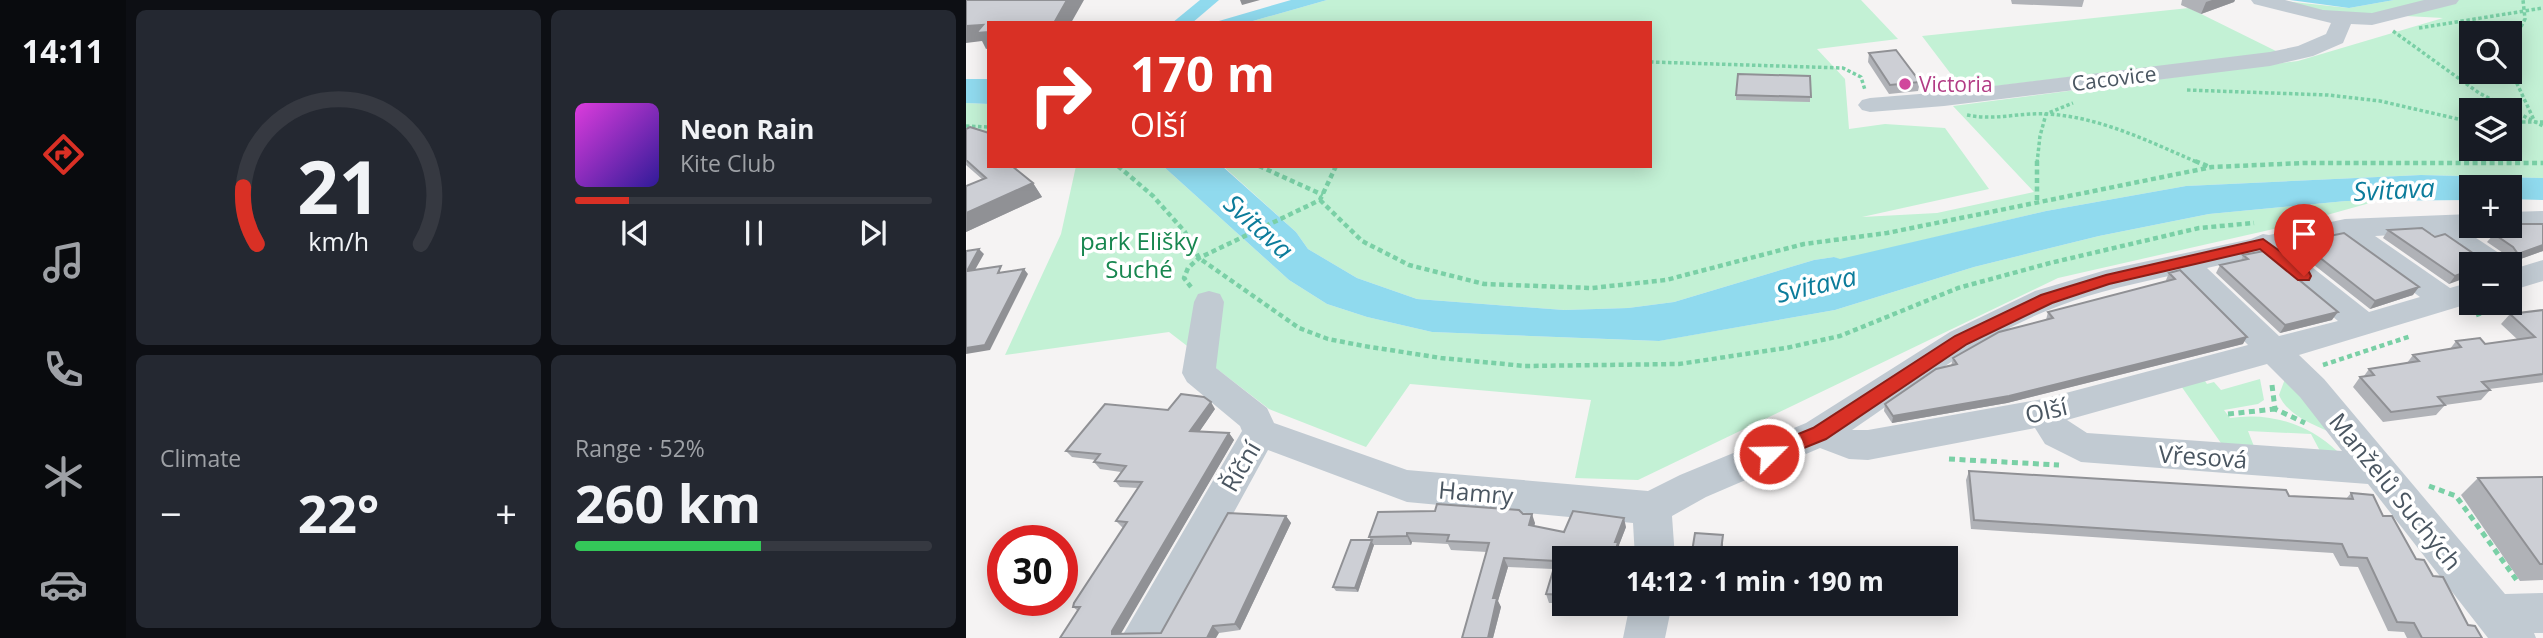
<!DOCTYPE html>
<meta charset="utf-8">
<style>
:root{--surface:#171b24;--page:#242831;--text:#f1f3f6;--muted:#9ea1a6;--line:#363941;--accent:#d93025}
body{margin:0;font-family:"Open Sans",sans-serif;background:var(--page);color:var(--text);height:100vh;display:flex;flex-direction:column;font-size:26px;white-space:nowrap}
*{box-sizing:border-box;margin:0}
p{font-size:23px;color:var(--muted)}
.icon{flex:none;width:38px;height:38px;fill:none;stroke:currentColor;stroke-width:2;stroke-linecap:round;stroke-linejoin:round}
.map{position:relative;flex:1;overflow:hidden}
.sheet{display:flex;flex-direction:column;gap:10px;padding:10px;background:#0d0f14;width:840px}
.sheet>*{flex:none}
.top-card{position:absolute;left:21px;top:21px;width:665px;height:147px;border-radius:0px;box-shadow:0 4px 18px #0003;background:#d93025;color:#fff;overflow:hidden}
.tools{position:absolute;left:1493px;top:21px;display:grid;gap:14px}
.tools a{display:grid;place-items:center;width:63px;height:63px;border-radius:0px;background:var(--surface);box-shadow:0 4px 18px #0003;font-size:35px}
.speed{position:absolute;left:21px;top:525px;display:flex;gap:14px;font-size:35px;font-weight:700;text-align:center}
.speed>*{display:grid;place-content:center;width:91px;height:91px;border-radius:50%;background:var(--surface);box-shadow:0 4px 18px #0003;line-height:1}
.speed .limit{border:10px solid #d22;background:#fff;color:#111}
.pin{position:absolute;display:grid;place-items:center;width:60px;height:60px;color:#fff;margin:-72px -30px;border-radius:50% 50% 50% 0;rotate:-45deg;box-shadow:0 0 7px #0007}
.pin .icon{rotate:45deg}
.me{position:absolute;width:77px;margin:-38px;rotate:67deg;stroke-linejoin:round;filter:drop-shadow(0 0 5px #0008)}
.turn{display:flex;align-items:center;gap:24px;height:147px;padding:0 28px;font-size:32px}
.turn .icon{width:91px;height:91px;stroke-width:2.5}
.turn b{display:block;font-size:49px;line-height:60px}
.big{font-size:52px;font-weight:700;line-height:1.1}
.sheet .tile{flex:1;display:flex;flex-direction:column;justify-content:center;gap:10px;min-width:0;padding:0 24px;border-radius:10px;background:var(--page)}
.sheet .dial{align-items:center;gap:0}
.dial svg{height:182px;overflow:visible;fill:none;stroke:var(--line);stroke-width:7;stroke-linecap:round;text-anchor:middle}
.dial text{fill:var(--text);stroke:none}
.song{display:flex;align-items:center;gap:21px}
.cover{width:84px;height:84px;border-radius:10px;background:linear-gradient(135deg,hsl(300 70% 55%),hsl(250 70% 35%))}
.played{height:7px;border-radius:4px;background:linear-gradient(90deg,var(--accent) 15%,var(--line) 15%)}
.keys{display:flex;justify-content:space-around;direction:ltr}
.heat{display:flex;justify-content:space-between;align-items:center;font-size:38px;direction:ltr}
.charge{height:10px;border-radius:5px;background:linear-gradient(90deg,#34c759 52%,var(--line) 0)}
.sheet .tiles{flex:1;display:grid;gap:10px;grid-template-columns:repeat(2,1fr)}
.trip{position:absolute;left:586px;top:546px;width:406px;height:70px;border-radius:0px;background:var(--surface);box-shadow:0 4px 18px #0003;font-weight:700;line-height:70px;text-align:center}
main{display:flex;flex:1;min-height:0}
.tabs{display:flex;flex-direction:column;width:126px;justify-content:space-around;align-items:center;background:#090b0e;color:var(--muted)}
.tabs .icon{width:49px;height:49px}
.tabs .on{color:var(--accent)}
.tabs b{font-size:32px;color:var(--text)}
.map>svg:first-child{display:block}
</style>
<main>
<nav class="tabs">
<b>14:11</b>
<svg class="icon on" aria-label="directions" viewBox="0 0 24 24"><path d="M12 3l9 9-9 9-9-9zM9 14v-3h6M13 9l2 2-2 2"/></svg>
<svg class="icon" aria-label="music" viewBox="0 0 24 24"><path d="M9 18V5l10-2v13"/><circle cx="6" cy="18" r="3"/><circle cx="16" cy="16" r="3"/></svg>
<svg class="icon" aria-label="phone" viewBox="0 0 24 24"><path d="M5 4h4l2 5-3 2q2 4 5 5l2-3 5 2v4C11 20 4 13 5 4z"/></svg>
<svg class="icon" aria-label="climate" viewBox="0 0 24 24"><path d="M12 3v18M4 7l16 10M4 17L20 7"/></svg>
<svg class="icon" aria-label="car" viewBox="0 0 24 24"><path d="M5 17H2v-5l4-1 3-4h7l3 4 3 1v5h-3M9 17h6M6 11h13"/><circle cx="7" cy="17" r="2"/><circle cx="17" cy="17" r="2"/></svg>
</nav>
<section class="sheet">
<div class="tiles">
<div class="tile dial"><svg viewBox="0 0 100 80">
<path d="M14 69A42 42 0 1 1 86 69"/>
<path d="M14 69A42 42 0 0 1 8 44" stroke="#d93025"/>
<text x="50" y="56" font-size="32" font-weight="700">21</text>
<text x="50" y="72" font-size="11">km/h</text>
</svg></div>
<div class="tile">
<div class="song"><i class="cover"></i><div><b>Neon Rain</b><p>Kite Club</p></div></div>
<div class="played"></div>
<div class="keys"><svg class="icon" aria-label="previous" viewBox="0 0 24 24"><path d="M18 5L8 12l10 7zM5 5v14"/></svg><svg class="icon" aria-label="pause" viewBox="0 0 24 24"><path d="M8 5v14M16 5v14"/></svg><svg class="icon" aria-label="next" viewBox="0 0 24 24"><path d="M6 5l10 7-10 7zM19 5v14"/></svg></div>
</div>
<div class="tile"><p>Climate</p>
<div class="heat"><a>−</a><b class="big">22°</b><a>+</a></div>
</div>
<div class="tile"><p>Range · 52%</p><b class="big">260 km</b><div class="charge"></div></div>
</div>
</section>
<div class="map">
<svg width="1577" height="638" viewBox="0 0 1577 638">
<rect width="100%" height="100%" fill="#f5f3f3"/>
<path fill="#c3f1d5" fill-rule="evenodd" d="M361,0H895L932,39L851,49L879,79L883,129L919,124L979,128L1023,189L896,217L971,213L1068,192L987,106L1332,61L1477,18L1347,11L1309,0L1383,8L1428,0H1577V178L1455,175L1220,186L1080,211L874,260L868,257L848,260L708,302L662,308L598,310L451,299L391,278L342,249L330,232L257,166H684V23H280ZM1505,33H1544V72H1505ZM1505,110H1544V149H1505Z
M1223,8L1312,52L997,90L956,36Z
M0,103L23,104V141L0,138Z
M110,166H197L323,280L361,304L401,317L466,332L692,341L869,310L1008,267L1133,236L1243,214L1380,201H1411L1325,225L1092,278L672,480L609,478L625,400L444,384L400,447L303,409L203,332L39,355L95,234Z
M1237,378L1241,384L1248,382L1255,390L1294,379L1298,400L1292,404L1258,410L1264,418C1303,412 1342,423 1371,451H1354L1345,434L1282,431L1289,449L1257,446L1213,383Z
M1319,379L1372,436C1350,425 1323,418 1313,395Z"/>
<path fill="#90daee" d="M325,0H361L280,23H246Z
M1324,0H1428L1383,8Z
M0,79H23V104L0,103Z
M197,166H256L330,232L342,249L391,278L451,299L598,310L662,308L708,302L848,260L868,257L874,259L1080,211L1220,186L1455,175L1577,178V200L1544,199V187H1505V200L1380,201L1243,214L1133,236L1008,267L869,310L693,341L466,332L401,317L361,304L323,280Z"/>
<g fill="none" stroke-linecap="round" stroke-linejoin="round">
<path fill="#90daee" fill-rule="evenodd" d="M234,0H253L226,23H206Z"/>
<path stroke="#7ad0a6" stroke-width="3.5" stroke-dasharray="3.5 2.5" stroke-linecap="butt" d="M1453,28L1577,8
M1427,31L1513,93L1577,126
M1544,48L1559,19L1557,0
M1544,60L1547,75L1568,120
M684,62L877,68L895,77L899,90
M1221,90L1362,95L1414,101L1505,122
M1001,115C1031,121 1054,112 1083,114C1137,118 1184,142 1233,163
M1544,122H1577
M0,126L23,127
M1071,163L1074,136L1080,114L1107,103"/>
<path stroke="#7ad0a6" stroke-width="4.5" stroke-dasharray="5 3.5" stroke-linecap="butt" d="M1071,161V202
M1229,161L1244,167
M152,166L187,196L219,232L233,258L333,328L362,339L398,346L475,358L559,366L713,364L820,348L874,336L992,288L1084,263L1233,228L1288,223
M293,166L357,195
M354,200L396,241L443,265L518,284L626,288L700,280L838,244L921,233L1246,167L1337,163H1577
M225,287L218,278L222,268L233,258L354,200L370,166
M1510,315L1545,303
M1357,365L1445,336"/>
<path stroke="#7ad0a6" stroke-width="5" stroke-dasharray="6 4.5" stroke-linecap="butt" d="M1306,385L1309,409L1339,423
M1262,414L1309,409
M983,459L1093,465
M1463,486L1490,496L1552,582"/>
<path fill="#c1cad2" fill-rule="evenodd" d="M1285,0H1319L1357,10L1406,13L1458,0H1493L1490,4L1406,25L1385,24L1377,43L1347,56L1304,66L978,106L904,112L896,110L892,105L896,100L904,98L978,92L1304,52L1332,46L1360,34L1365,23L1288,4Z
M1577,211V229L1544,230L1533,226H1544V212Z
M1505,214V226H1517L1515,229L1501,232L1539,257L1544,264H1509L1465,233L1409,236L1484,288L1505,282V303L1333,355L1358,379L1539,594L1577,593V633H1568L1570,638H1522L1402,484L1115,462L1079,444L1069,428L902,460L883,459L854,448L740,497L706,516L709,558H669L667,523L441,502L302,450L199,638H155L276,431L274,426L221,382L216,373L228,302L232,294L243,291L254,294L258,302L250,368L301,408L308,423L441,470L682,491L714,475L840,423L984,332L1069,291L1140,270L1285,239L1297,234L1303,235L1379,219ZM1374,238L1454,297L1403,312L1323,249ZM1294,256L1372,321L1313,336L1241,268ZM1212,274L1282,345L1077,399L902,430H886C952,385 1017,334 1093,306C1131,291 1172,283 1212,274ZM1301,364L1334,397L1376,451L1121,433L1101,420Z
M1577,260V281L1544,291V270Z
M664,604H706L699,638H657Z"/>
</g>
<path fill="#b0b2b7" d="M1045,0H1118L1116,7L1046,4Z
M1216,0H1269L1268,2L1235,14L1215,5Z
M903,53L954,82L952,91L923,94L902,62Z
M844,76V102L770,100V95Z
M0,129L23,166L67,183L76,197L0,232V186L16,179L0,165Z
M1577,224V251L1546,262L1540,255L1521,242L1528,234Z
M1422,230L1469,237L1514,258L1483,284L1417,238Z
M1334,242L1447,295L1404,309L1329,250Z
M1277,255L1366,320L1314,333L1250,273L1254,265L1275,261Z
M1203,273L1277,344L1041,403L926,423L918,411L919,404L985,366L987,358L1080,320L1082,312L1201,281L1200,280Z
M1577,310V382L1523,389L1524,390L1515,400L1479,405L1470,415L1417,422L1387,387L1394,377L1398,376L1403,369L1441,363L1447,355L1484,349L1490,341L1519,344L1552,340L1535,324L1544,314Z
M249,409L233,432L263,433L268,440L154,634L195,633L320,516L325,523L274,630L253,633L94,638L112,611L107,607L157,528L150,521L172,488L154,487L149,481L155,472L134,469L128,462L130,460L106,457L100,451Z
M1003,471L1323,496L1380,499L1385,493L1417,516L1450,559L1467,576L1502,625L1516,638H1441L1438,632L1422,631L1392,567L1374,566L1367,553L1005,529L1000,480Z
M1577,477V580L1554,581L1495,495L1512,478Z
M557,514L569,523L568,526L598,532L660,527L653,545L654,551L652,558H598V603H583L580,594L587,569L542,567L532,601L535,607L527,638H496L521,552L485,550L482,544L446,542L445,545H408L392,592L370,591L367,587L405,540L403,537Z
M611,604H642L641,605Z"/>
<path fill="#909195" d="M101,0H118L105,23H88Z
M274,0H294L276,5Z
M1246,0H1269L1268,2L1235,14L1240,2Z
M17,25L23,32V48L20,49L16,41L0,43V26Z
M67,183L76,197L0,232V213Z
M1577,245V251L1546,262L1552,254Z
M13,249L18,254L5,277L1,271Z
M1537,259L1533,264H1522Z
M58,269L62,274L24,350L0,354V348Z
M1505,270V276L1483,284L1489,276Z
M1453,287L1447,295L1404,309L1409,301Z
M1372,312L1366,320L1314,333L1319,325Z
M1281,337L1277,344L1041,403L926,423L927,416Z
M245,402L249,409L229,438L224,431Z
M263,433L268,440L153,637L146,634V631Z
M566,514L569,523L566,534L563,525Z
M320,516L325,523L274,630L269,624Z
M658,518L660,527L653,545L654,551L652,558H648L649,542Z
M441,533L446,542L445,545L441,536Z
M757,535V544L756,558H754Z
M405,541L408,545L392,592L389,588Z
M538,558L542,567L532,601L535,607L527,638H522L527,598Z
M247,626L253,633L250,638H241Z"/>
<path fill="#cdcfd5" stroke="#909195" stroke-width="2" d="M0,0H101L88,23H23V32L10,33L17,25L0,26Z
M930,50L954,82L924,85L903,53Z
M772,74L844,76L845,97L770,95Z
M4,127L23,133V166H46L67,183L0,213V186L20,178L0,160V129Z
M1554,224H1577V245L1552,254L1547,247L1528,234Z
M1456,228L1469,237L1479,234L1514,258L1537,259L1522,264H1505V270L1489,276L1422,230Z
M1378,233L1453,287L1409,301L1334,242Z
M13,249L1,271L35,266L32,273L58,269L19,345L0,348V251Z
M1298,251L1372,312L1319,325L1254,265L1282,259L1277,255Z
M1214,270L1281,337L1043,396L927,416L919,404L970,369L991,364L987,358L1033,332L1087,318L1082,312L1209,279L1203,273Z
M1577,310V374L1516,382L1524,390L1472,397L1479,405L1425,412L1394,377L1408,375L1403,369L1453,361L1447,355L1495,347L1490,341L1514,338L1519,344L1569,337L1544,314Z
M215,394L238,397L245,402L224,431L263,433L146,631V634L195,633L262,513L320,516L269,624L247,626L241,638H94L114,607H107L108,603L161,522L150,521L176,482L149,481L160,466L128,462L134,454L100,451L139,404L202,410Z
M1003,471L1320,490L1323,496L1387,499L1385,493L1407,495L1417,516H1426L1450,559L1458,560L1467,576L1477,577L1502,625L1509,626L1516,638H1456L1448,623L1431,622L1401,558L1382,557L1376,544L1008,520Z
M1577,477V564H1574L1512,478Z
M471,504L553,510L557,514H566L563,525L598,532L607,511L658,518L649,542H652L648,558H598V595L580,594L590,561L538,558L527,598H531L522,638H496L523,543L481,541L483,535L441,533V536L403,537L412,512L469,511Z
M729,533L757,535L754,558H725Z
M385,540H406L389,588L367,587Z"/>
<path fill="#d93025" stroke="#8d1f18" stroke-width="2" d="M1297,239L1343,272L1345,276L1343,280H1332L1294,249L1143,284L1086,303L1001,344L860,439L803,462L796,460L794,454L796,449L847,428L989,336L1075,295L1140,275Z"/>
<circle fill="#d1479c" stroke="#fff" stroke-width="2.5" cx="939" cy="84" r="7"/>
<g text-anchor="middle" dominant-baseline="central" stroke-width="7" stroke-linejoin="round" paint-order="stroke">
<g font-size="21" fill="#4a5661" stroke="#fff">
<text transform="translate(1148 78) rotate(-7)">Cacovice</text>
</g>
<g font-size="21" fill="#b23c85" stroke="#fff" text-anchor="start">
<text x="953" y="84">Victoria</text>
</g>
<g font-size="24" fill="#17864f" stroke="#fff">
<text x="173" y="240">park Elišky<tspan x="173" dy="28">Suché</tspan></text>
</g>
<g font-size="24" fill="#4a5661" stroke="#fff">
<text transform="translate(1080 410) rotate(-13)">Olší</text>
<text transform="translate(1237 456) rotate(4)">Vřesová</text>
<text transform="translate(274 466) rotate(-60)">Říční</text>
<text transform="translate(1430 491) rotate(51)">Manželů Suchých</text>
<text transform="translate(510 492) rotate(5)">Hamry</text>
</g>
<g font-size="26" font-style="italic" fill="#0c7c9b" stroke="#fff">
<text transform="translate(1428 189) rotate(-3)">Svitava</text>
<text transform="translate(293 226) rotate(42)">Svitava</text>
<text transform="translate(850 284) rotate(-13)">Svitava</text>
</g>
</g>
</svg>
<div class="tools">
<a><svg class="icon" aria-label="search" viewBox="0 0 24 24"><circle cx="10" cy="10" r="6"/><path d="M15 15l6 6"/></svg></a>
<a><svg class="icon" aria-label="layers" viewBox="0 0 24 24"><path d="M12 4l9 5-9 5-9-5zM3 14l9 5 9-5"/></svg></a>
<a>+</a>
<a>−</a>
</div>
<div class="speed"><div class="limit">30</div></div>
<div class="pin" style="left:1338px;top:276px;background:#d93025"><svg class="icon" aria-label="arrive" viewBox="0 0 24 24"><path d="M6 21V4h12l-3 4 3 4H6"/></svg></div>
<svg class="me" style="left:803px;top:454px" viewBox="-20 -20 40 40"><circle r="17" fill="#d93025" stroke="#fff" stroke-width="3"/><path d="M0-11L8 9 0 5-8 9z" fill="#fff"/></svg>
<div class="trip">14:12 · 1 min · 190 m</div>
<div class="top-card">
<div class="turn"><svg class="icon" aria-label="right" viewBox="0 0 24 24"><path d="M7 20v-9h11M14 6l5 5-5 5"/></svg><div><b>170 m</b>Olší</div></div>
</div>
</div>
</main>
